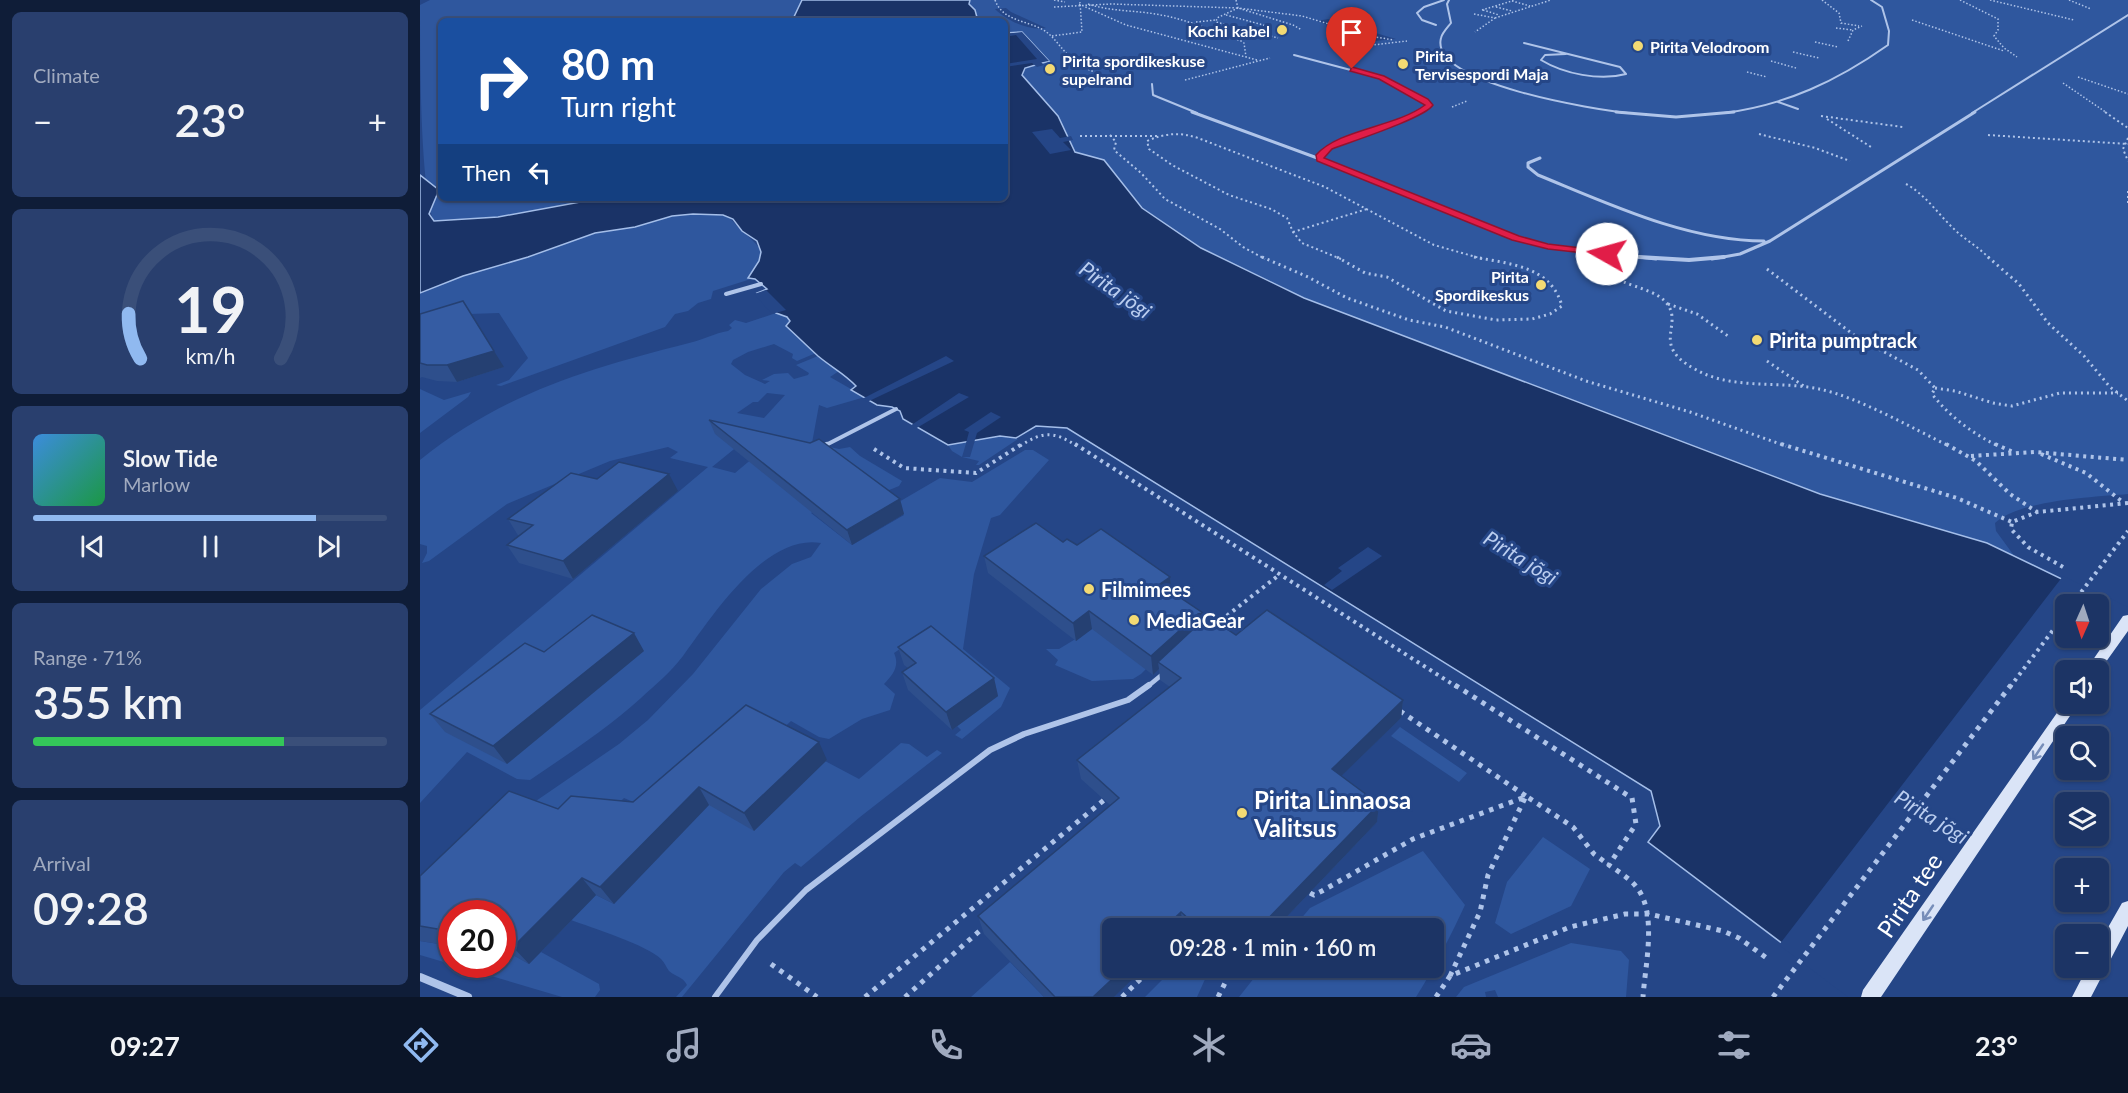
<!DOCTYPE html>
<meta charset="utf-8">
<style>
:root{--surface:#1c3465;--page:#293f6e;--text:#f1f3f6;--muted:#a0aabf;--line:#3a4f79;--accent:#90b9f0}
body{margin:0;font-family:Lato,sans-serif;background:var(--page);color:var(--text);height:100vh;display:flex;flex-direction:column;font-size:22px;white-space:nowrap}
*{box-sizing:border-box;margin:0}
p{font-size:20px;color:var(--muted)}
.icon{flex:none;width:33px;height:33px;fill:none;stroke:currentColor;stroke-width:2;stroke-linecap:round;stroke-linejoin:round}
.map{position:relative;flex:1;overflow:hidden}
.sheet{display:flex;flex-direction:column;gap:12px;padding:12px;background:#0f1d38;width:420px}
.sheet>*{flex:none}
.top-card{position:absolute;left:18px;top:18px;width:570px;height:183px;border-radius:9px;box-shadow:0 2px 4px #0004,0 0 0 2px var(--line);background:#1a4fa0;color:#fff;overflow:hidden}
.needle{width:39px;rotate:183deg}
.buttons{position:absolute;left:1635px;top:594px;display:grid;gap:12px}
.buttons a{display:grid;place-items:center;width:54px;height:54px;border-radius:9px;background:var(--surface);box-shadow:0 2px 4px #0004,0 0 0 2px var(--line);font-size:30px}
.speed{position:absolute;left:18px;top:900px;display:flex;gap:12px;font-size:30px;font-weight:700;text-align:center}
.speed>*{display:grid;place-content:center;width:78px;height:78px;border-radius:50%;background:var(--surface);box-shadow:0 2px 4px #0004,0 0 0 2px var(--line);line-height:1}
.speed .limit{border:9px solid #d22;background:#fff;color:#111}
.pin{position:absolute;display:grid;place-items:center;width:51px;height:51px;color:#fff;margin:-62px -26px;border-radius:50% 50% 50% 0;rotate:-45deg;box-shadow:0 0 6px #0007}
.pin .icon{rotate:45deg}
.me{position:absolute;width:66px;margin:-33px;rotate:277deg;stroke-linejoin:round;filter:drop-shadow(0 0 4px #0008)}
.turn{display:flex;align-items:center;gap:21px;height:126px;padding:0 24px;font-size:27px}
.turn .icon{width:78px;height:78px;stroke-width:2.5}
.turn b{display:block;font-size:42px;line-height:51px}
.then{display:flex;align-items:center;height:57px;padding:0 24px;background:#0003;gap:12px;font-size:22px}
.big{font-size:45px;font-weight:600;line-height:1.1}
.sheet .tile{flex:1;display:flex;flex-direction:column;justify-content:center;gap:9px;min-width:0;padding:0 21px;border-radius:9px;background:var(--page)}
.sheet .dial{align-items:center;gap:0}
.dial svg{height:156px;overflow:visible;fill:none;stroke:var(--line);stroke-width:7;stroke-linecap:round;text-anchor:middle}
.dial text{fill:var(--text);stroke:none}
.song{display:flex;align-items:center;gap:18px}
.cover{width:72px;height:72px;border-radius:9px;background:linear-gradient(135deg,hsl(210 70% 55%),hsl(140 70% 35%))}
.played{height:6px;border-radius:3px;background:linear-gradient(90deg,var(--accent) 80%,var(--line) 80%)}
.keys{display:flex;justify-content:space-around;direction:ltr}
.heat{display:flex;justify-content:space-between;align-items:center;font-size:33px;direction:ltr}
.charge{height:9px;border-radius:4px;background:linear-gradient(90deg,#34c759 71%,var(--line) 0)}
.trip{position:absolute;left:682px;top:918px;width:342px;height:60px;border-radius:9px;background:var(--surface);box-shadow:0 2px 4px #0004,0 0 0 2px var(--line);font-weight:600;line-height:60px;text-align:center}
.tabs{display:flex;height:96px;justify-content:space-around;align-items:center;background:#0b1528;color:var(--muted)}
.tabs .icon{width:42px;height:42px}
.tabs .active{color:var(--accent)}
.tabs b{font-size:27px;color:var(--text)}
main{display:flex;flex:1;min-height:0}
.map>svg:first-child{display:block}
</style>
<main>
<section class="sheet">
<div class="tile"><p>Climate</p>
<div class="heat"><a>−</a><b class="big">23°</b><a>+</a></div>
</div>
<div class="tile dial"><svg viewBox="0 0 100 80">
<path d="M14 69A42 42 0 1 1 86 69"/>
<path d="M14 69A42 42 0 0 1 8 46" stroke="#90b9f0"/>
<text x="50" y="56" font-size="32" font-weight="700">19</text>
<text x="50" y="72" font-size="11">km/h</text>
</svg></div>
<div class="tile">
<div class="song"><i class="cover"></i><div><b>Slow Tide</b><p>Marlow</p></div></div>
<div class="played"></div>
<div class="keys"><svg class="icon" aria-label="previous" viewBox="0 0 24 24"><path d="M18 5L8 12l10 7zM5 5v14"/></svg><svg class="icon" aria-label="pause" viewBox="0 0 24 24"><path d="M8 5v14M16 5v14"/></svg><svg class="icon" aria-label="next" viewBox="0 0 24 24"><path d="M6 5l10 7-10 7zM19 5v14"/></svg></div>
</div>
<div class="tile"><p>Range · 71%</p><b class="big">355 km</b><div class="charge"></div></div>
<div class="tile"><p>Arrival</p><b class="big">09:28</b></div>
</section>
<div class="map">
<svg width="1708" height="997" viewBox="0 0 1708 997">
<rect width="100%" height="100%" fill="#254687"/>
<path fill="#2f579e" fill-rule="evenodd" d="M10,0H382L372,21H21V198H182L78,217L14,221C0,191 0,48 0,5Z
M550,0H1708V494C1674,497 1599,500 1575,523L1576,531L1595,557L1567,543L1400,494L884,298L781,248L722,208L684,160L655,153L650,140L602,75L605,68L613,65L588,33H585V21H558L549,3ZM586,8L591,12L626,28C609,31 587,21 575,9ZM908,19L976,39L943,42L939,37L897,21Z
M290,214C312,216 308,217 322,231C343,249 348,253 328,277L331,279L293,291L291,299L278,303L268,311L255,314L245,327L81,386L76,385L89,380L108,358L79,313L49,314L0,328V289L10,285L175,233L215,227L252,216Z
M356,313L367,317L370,320L367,325L396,353L377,361L372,358L373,354L354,344L328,352L313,360L311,364L325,375L345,384L350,381L342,380L354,374L368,373L374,379L388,375L389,373L376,365L398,356L419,371L410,377L445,397L407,408L399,405L392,443L419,449L430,447L440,456L482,481L479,486L457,495L443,484L391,513L432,545L484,515L472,506L520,478L552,482L605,450H613L629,460L580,515L571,518L554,574L543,649L590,688L581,707L542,739L535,735L541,730L537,726L578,696L508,630L474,653C480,666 473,675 464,684L475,694L470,710L442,719L409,739L399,737L371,721L356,735L439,779L481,743L489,744L507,757L517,750L522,753L440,817L381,867L375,863L364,872L262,997H256L267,985C262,976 256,977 249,971C246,967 245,963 241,959C229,946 170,927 151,920L176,895L194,904L232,810L204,798L186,815L151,827L113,803L199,744L228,720L273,674L341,589L372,564L391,557L401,543C345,533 291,618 263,656C251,672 235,685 221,698C187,729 148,754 110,780L97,779L47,752L0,803V710L288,467L250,458L258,452L248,447L190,461L87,504L9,561L2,563L7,553V546L0,544V460C83,393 168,369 269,343C282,340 295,333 308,331L312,328L309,325L315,320L326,323ZM347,393L365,395L344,418L317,413L333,402H338ZM324,441L346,447L315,473L292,467Z
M0,389L24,400L51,392L48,397L0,433Z
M580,436L598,439L559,465H556L559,461L542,457L532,451L528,445L547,440L542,457H550L555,440Z
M672,629H766L721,674L713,679L672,681L635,665L638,660L626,649H639Z
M980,727L1047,773L1039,782L971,736Z
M1123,837L1170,869L1151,906L1091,934L1075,923L1087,882Z
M1003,851L1045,905C1030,937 1015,967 996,997H819L842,968H1014V928H873L890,908Z
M0,941L31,946L32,964H82L83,949L109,964L121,952L179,984L180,990L175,997H142L0,955Z
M1151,943L1201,951L1209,960L1206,997H1078L1075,990L1065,992L1066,997H1036L1044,987Z
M590,962L624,997H551Z
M754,968H775L786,977L777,997H725Z"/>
<path fill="#1a3367" stroke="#a4bee9" stroke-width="1.5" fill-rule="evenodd" d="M382,0H550L549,4L555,10L558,21H372Z
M602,32L629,61L605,68L602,75L638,116L655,152L684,160L722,208L781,248L884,298L1400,494L1567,543L1708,611V997H1433L1228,842L1240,826L1231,791L647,428L616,426L596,438L580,436L528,445L483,419L480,411L472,407L457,405L431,390L436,386C425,374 411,367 398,356C387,346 377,336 366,326L370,321L367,317L356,313L337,293L347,289L335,279L328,278L339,261L341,252L337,241L322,231L313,219L303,215L273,214L252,216L215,227L175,233L108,257L43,276L0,293V175L19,190L9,214L14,221L78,217L182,198H585V33ZM1646,604H1678V638H1646ZM1646,670H1678V704H1646ZM1646,736H1678V770H1646ZM1646,802H1678V836H1646ZM1646,868H1678V902H1646ZM1646,934H1678V968H1646Z"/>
<path fill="#254687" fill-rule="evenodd" d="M602,32L629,61L621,62L624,65L617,67L612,63L585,67V64L617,59L596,35L585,37V34Z
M632,129L640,138L651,136L653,140L643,142L651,150L630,154L612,132Z
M346,290L366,310L352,314L334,294Z
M526,356L534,361L447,402L442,399Z
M539,393L549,397L495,429L490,426Z
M571,412L581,417L557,433L554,443H546L549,432L544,430Z
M948,547L962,556L912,590L904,585L922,571L918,568Z
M1643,576L1708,607V997H1428L1359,945ZM1646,604H1678V638H1646ZM1646,670H1678V704H1646ZM1646,736H1678V770H1646ZM1646,802H1678V836H1646ZM1646,868H1678V902H1646ZM1646,934H1678V968H1646Z"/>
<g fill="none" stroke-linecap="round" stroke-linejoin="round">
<path stroke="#afc4e9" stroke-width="1.5" stroke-dasharray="1.5 2" stroke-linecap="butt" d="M575,0C583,22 608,20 625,31C634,37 640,47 648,55C664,71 686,77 707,82
M634,0L645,2
M816,0L818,8L882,16L949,36L974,40
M1402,0L1419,13L1421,23L1439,26
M1540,0L1578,19V30L1574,36L1584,48L1597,57
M1570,0L1654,20
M1649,0L1671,9
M1092,1L1110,6
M659,4L706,25L837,60
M668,4C692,12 717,10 741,15C769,20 795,32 821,41L824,43L826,57
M634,7L691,4L818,8L873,25L882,30
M1076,7L1092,11
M818,8L797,18L796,22L858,38
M1062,10L1095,0
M1063,10L1079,15
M1054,14L1075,18L1055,32
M806,15L851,27
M1075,18L1131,0
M1492,20L1584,51
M776,22L796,20
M1416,28L1433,30
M632,36L662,32L660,2
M1428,41L1433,30L1442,26
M1395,42L1418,47
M944,46L987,41
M1373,52L1399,58
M1351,61L1376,68
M1327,72L1347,77
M1658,77L1708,94
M765,80L850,58
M1643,83L1687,113
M1032,107L1047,101"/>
<path stroke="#afc4e9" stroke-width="2" stroke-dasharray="2 3" stroke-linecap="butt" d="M1685,112L1708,128
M1401,116L1483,127
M1407,119L1451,147
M1339,134L1395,148L1430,161
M690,135L696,142L694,150L721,173L745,199L800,229L823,247L845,259
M1568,135L1708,144
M660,136H738
M1708,138L1703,149L1708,161
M1486,184C1505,194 1518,214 1534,229C1545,240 1559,247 1570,259
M1708,191V206
M873,232L947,209
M921,259L882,243L873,232L867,218L851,209L809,195L752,165L729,149L727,141C745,133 760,132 778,138L905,187L1014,245L1063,259"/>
<path stroke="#afc4e9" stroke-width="3" stroke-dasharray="2 4" stroke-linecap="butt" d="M842,257L888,277L927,298L989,320L1025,327L1166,381L1270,412L1366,446
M917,257L945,273L967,277L1026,311L1076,320L1112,319L1130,314L1142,306C1131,266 1090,264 1054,257
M1568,257L1599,284L1628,323L1664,356L1690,387L1708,401
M1347,269L1438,338L1498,370L1515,388L1512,394C1530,417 1552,433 1578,446
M1204,282C1217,288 1240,292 1248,305C1262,326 1232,345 1273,368C1311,391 1357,380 1399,389C1438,397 1492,428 1529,446
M1248,304L1277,314L1308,336
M1347,361L1385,387
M1515,388L1535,391L1573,403L1592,406L1640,393H1698
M600,446C623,431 634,431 657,446"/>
<path stroke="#afc4e9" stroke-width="4" stroke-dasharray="3 4.5" stroke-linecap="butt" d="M655,444L1037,687
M1361,444L1537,498L1592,522
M1526,444L1556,461L1590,494L1617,512
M1575,444L1593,452
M454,449L484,468L556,473L602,444
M1621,454L1666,473L1704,503
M1551,456L1615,452L1708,460
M1643,567L1608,547L1591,529L1592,522L1617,512L1708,503
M795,625L859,575"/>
<path stroke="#afc4e9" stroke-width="5" stroke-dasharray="4.5 6" stroke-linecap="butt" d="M1035,685L1212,798L1216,824L1189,865C1199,872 1211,879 1218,889C1237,916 1225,966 1223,997
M980,711L1106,796
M890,893L894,895L902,891L993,839L1105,797
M351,964L397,997
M799,968L808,975
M1030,976L1060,912L1068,875L1106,796L1153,827L1174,854L1189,865
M445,997L684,800
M485,997L565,926
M702,997L732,968
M798,997L810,973
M1016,997L1030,976L1150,927L1205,914H1229L1303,931L1319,938L1348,959"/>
<path stroke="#afc4e9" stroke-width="2" d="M1029,0L1027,4L1031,23C1028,27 1022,33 1021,38C1009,84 1178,110 1208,113
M1016,25L1002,20L997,13L1004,7L1024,0
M1104,43L1200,67L1206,74C1180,81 1144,74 1121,60L1125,55L1146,54
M874,55L961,78L1006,100L1009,105L994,113
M732,84L733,95L777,113
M1358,102L1378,109
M1304,113C1366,105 1417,81 1468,45L1469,31L1462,7L1451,0
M1552,113L1708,15"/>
<path stroke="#afc4e9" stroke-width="3" d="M772,112L900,159L1096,238L1139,248L1236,259
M1196,112L1256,117L1314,112
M1120,158L1108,163V167L1118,175C1189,204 1267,241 1344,241
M900,159V155L909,147L982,120L997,112
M1292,259L1320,254L1350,241L1555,112"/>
<path stroke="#afc4e9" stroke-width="4" d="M1219,257L1269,260L1304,257
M306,294L341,284
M404,446L476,409"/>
<path stroke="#afc4e9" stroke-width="4.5" d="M401,447L407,444
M727,687L744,673"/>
<path stroke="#afc4e9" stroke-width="6" d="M295,997L337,940L386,890L570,750L604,734L708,700L729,685"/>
<path stroke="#afc4e9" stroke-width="8" d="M0,977L48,997"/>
<path fill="#dae4f7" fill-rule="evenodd" d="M1708,615V631L1678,673V670H1666L1703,616Z
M1646,700V704H1658L1461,997H1441L1443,990Z
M1708,901V926L1671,997H1652L1667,968H1678V945L1702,903Z"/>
<path stroke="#afc4e9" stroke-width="4" stroke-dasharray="3 4.5" stroke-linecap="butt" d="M1652,604L1708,531
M1590,687L1646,613"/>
<path stroke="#afc4e9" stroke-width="5" stroke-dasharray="4.5 6" stroke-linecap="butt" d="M1353,997L1591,685"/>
</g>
<path fill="#2e4f8c" d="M0,314L84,367L37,382L17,381L2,377L0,378Z
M289,420L480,499L484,514L432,545L295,434Z
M177,479L258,491L153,579L99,563L87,545L99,537L88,519Z
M643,542L657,545L750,577L752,592L816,635L983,700L981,718L921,776L959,804L957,822L856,928H693L724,968L694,997H624L564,934L558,916L690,805L661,779L657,760L750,687L740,680L739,669L733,675L672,629L656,641L568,573L564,556Z
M478,647L574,678L578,696L532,730L488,690L482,672L488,668L484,665Z
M224,651L87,764L25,732L10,714L124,652Z
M326,705L407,760L334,831L289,805L194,904L176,895L109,964L82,949V914H32V946L0,941V876L138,809L213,802Z
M804,968H819L812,975Z"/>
<path fill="#254072" d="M74,351L84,367L37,382L27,365Z
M249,474L258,491L153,579L143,561Z
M480,499L484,514L432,545L427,530Z
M750,577L752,595L740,584Z
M669,611L672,629L656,641L653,623Z
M783,613L784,631L738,662L739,669L733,675L731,656L778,614Z
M214,633L224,651L87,764L73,746Z
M574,678L578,696L532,730L526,712Z
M983,700L981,718L910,787L912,769Z
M399,742L407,760L334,831L324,813Z
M279,787L289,805L194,904L180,887Z
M959,804L957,822L856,928H839Z
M162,878L176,895L109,964L93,947Z
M761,912L763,928H744Z
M704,968H724L694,997H673Z
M812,968H819L812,975Z"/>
<path fill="#355ca3" stroke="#254072" stroke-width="1.5" d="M43,301L74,351L27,365H7L0,363V314Z
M289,420L390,443L399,439L480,499L427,530Z
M199,462L249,474L143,561L87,545L113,525L88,519L151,473L177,479Z
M616,523L643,542L647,539L657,545L681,529L750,577L740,584L816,635L847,610L983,700L912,769L959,804L839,928H779L761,912L744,928H693V968H704L673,997H635L558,916L699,798L657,760L761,678L738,662L785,618L783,613L778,614L731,656L669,611L653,623L564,556Z
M172,615L214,633L73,746L10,714L105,643L124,652Z
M511,626L574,678L526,712L482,672L496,663L478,647Z
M326,705L399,742L324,813L279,787L180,887L162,878L93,947L82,941V914H32V928L29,931L0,926V876L89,791L138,809L151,796L213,802Z"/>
<defs><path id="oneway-shaft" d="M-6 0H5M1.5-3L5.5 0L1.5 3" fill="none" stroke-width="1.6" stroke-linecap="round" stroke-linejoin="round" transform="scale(1.5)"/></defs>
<g stroke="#768db9">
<use href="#oneway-shaft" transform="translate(1618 752) rotate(124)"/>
<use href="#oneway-shaft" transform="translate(1508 913) rotate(124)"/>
</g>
<path fill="#e11d48" stroke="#92132f" stroke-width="1.5" d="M932,67L964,76L1008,99L1013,105C1005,118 930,142 912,149L904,158L1099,236L1128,244L1187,251L1192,254L1191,256L1128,249L1092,240L897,161L896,155C919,129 976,127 1005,105L959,79L930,71Z"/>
<g fill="#f3da73" stroke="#254687" stroke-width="2">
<circle cx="862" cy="30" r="6"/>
<circle cx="1218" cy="46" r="6"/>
<circle cx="983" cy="64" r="6"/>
<circle cx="630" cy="69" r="6"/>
<circle cx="1121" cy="285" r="6"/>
<circle cx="1337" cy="340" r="6"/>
<circle cx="669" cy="589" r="6"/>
<circle cx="714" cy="620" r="6"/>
<circle cx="822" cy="813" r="6"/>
</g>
<g text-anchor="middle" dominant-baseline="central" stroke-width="6" stroke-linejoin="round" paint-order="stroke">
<g font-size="16" font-weight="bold" fill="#fff" stroke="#254687" text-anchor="start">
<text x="850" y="30" text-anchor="end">Kochi kabel</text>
<text x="1230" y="46">Pirita Velodroom</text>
<text x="995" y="55">Pirita<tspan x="995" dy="18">Tervisespordi Maja</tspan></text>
<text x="642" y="60">Pirita spordikeskuse<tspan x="642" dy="18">supelrand</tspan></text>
<text x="1109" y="276" text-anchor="end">Pirita<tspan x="1109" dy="18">Spordikeskus</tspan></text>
</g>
<g font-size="20" font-weight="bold" fill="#fff" stroke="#254687" text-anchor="start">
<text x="1349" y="340">Pirita pumptrack</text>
<text x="681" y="589">Filmimees</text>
<text x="726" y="620">MediaGear</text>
</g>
<g font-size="21" font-style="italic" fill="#bbcef0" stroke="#254687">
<text transform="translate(696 289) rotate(35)">Pirita jõgi</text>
<text transform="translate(1101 557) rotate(32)">Pirita jõgi</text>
<text transform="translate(1512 816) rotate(32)">Pirita jõgi</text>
</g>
<g font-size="24" font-weight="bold" fill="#fff" stroke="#254687" text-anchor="start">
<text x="834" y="799">Pirita Linnaosa<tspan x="834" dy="28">Valitsus</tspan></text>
</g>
<g font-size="24" fill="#fff" stroke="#254687">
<text transform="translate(1489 895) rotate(-56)">Pirita tee</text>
</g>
</g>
</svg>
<div class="buttons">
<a><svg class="needle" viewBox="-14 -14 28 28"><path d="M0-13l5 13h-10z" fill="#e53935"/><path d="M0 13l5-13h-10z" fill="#a0aabf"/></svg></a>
<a><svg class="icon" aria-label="sound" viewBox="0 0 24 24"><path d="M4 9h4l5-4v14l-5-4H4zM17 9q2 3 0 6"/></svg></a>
<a><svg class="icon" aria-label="search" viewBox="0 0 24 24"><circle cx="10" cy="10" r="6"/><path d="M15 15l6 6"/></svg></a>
<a><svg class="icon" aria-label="layers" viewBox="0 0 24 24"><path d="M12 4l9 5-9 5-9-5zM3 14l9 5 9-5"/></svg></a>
<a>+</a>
<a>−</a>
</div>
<div class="speed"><div class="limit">20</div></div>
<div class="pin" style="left:932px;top:69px;background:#d93025"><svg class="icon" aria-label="arrive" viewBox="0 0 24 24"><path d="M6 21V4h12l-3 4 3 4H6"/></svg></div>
<svg class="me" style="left:1187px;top:254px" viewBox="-20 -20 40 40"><circle r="19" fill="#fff"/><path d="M0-13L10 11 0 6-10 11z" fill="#e11d48"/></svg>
<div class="trip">09:28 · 1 min · 160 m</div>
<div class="top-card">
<div class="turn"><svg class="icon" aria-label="right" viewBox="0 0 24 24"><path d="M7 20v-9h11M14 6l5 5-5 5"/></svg><div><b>80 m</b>Turn right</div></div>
<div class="then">Then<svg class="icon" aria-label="left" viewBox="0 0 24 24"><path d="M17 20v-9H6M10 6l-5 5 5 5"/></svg></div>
</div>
</div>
</main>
<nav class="tabs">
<b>09:27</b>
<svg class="icon active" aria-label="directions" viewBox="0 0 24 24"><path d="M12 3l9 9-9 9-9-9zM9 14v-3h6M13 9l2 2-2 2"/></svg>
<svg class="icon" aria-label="music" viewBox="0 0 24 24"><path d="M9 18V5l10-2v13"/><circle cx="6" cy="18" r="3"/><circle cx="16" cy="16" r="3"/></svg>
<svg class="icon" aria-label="phone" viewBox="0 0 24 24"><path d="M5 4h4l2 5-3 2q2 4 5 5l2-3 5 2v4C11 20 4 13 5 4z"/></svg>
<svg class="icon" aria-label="climate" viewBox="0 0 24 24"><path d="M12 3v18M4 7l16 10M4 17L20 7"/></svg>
<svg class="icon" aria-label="car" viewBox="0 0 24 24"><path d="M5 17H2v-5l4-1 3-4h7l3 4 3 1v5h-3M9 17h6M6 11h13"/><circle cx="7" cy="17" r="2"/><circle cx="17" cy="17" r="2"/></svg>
<svg class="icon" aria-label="filters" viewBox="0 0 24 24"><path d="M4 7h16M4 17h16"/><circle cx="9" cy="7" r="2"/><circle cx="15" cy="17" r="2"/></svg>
<b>23°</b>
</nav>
